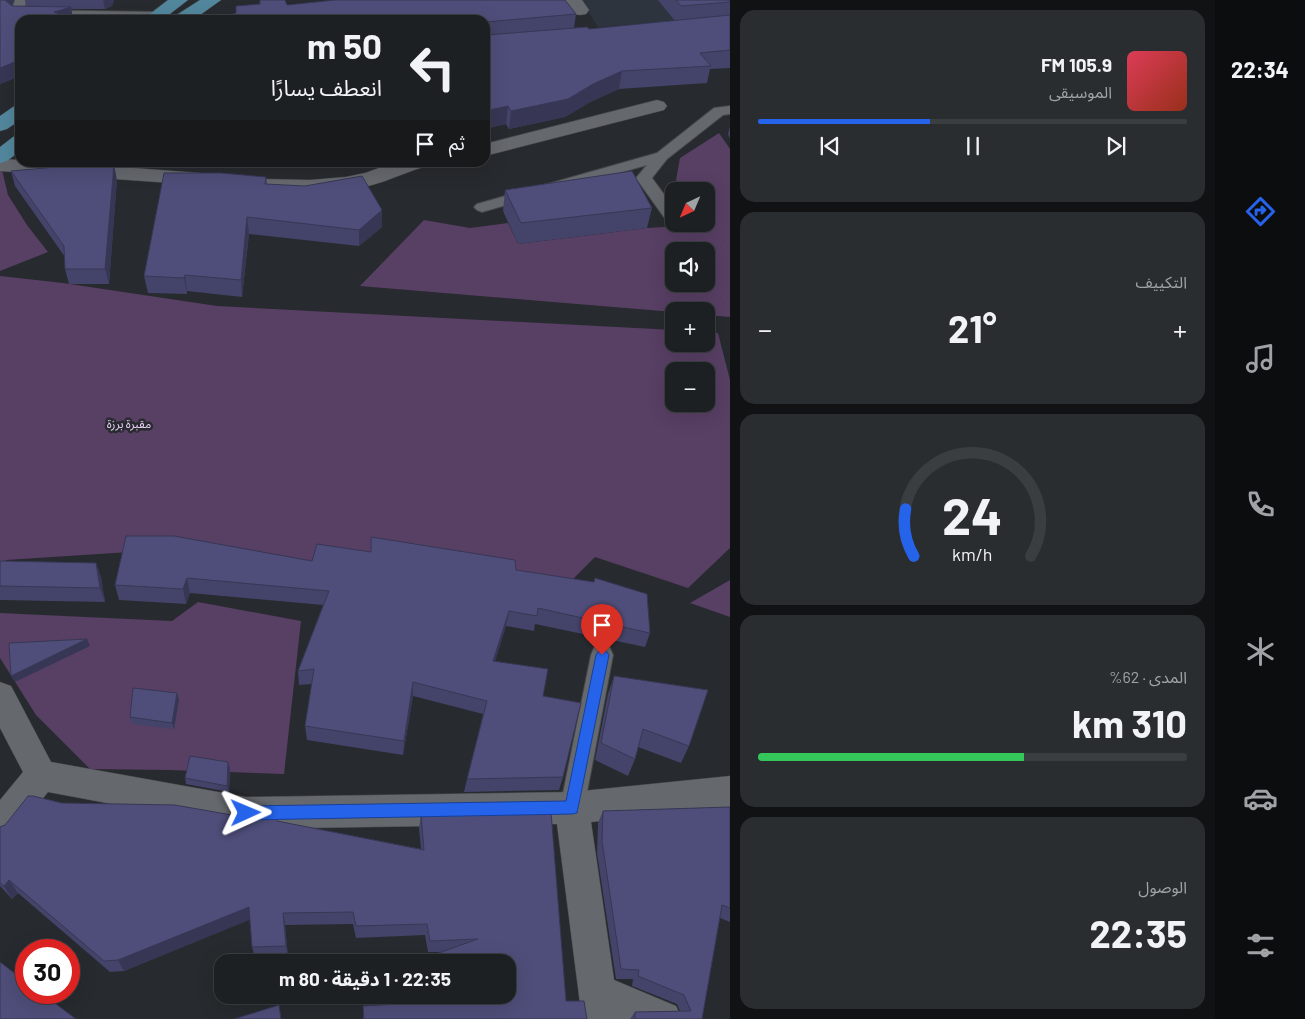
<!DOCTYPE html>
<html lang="ar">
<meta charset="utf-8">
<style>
:root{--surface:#1d2022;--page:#2a2d2f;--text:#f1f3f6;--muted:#a0a3a5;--line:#3b3e40;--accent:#2563eb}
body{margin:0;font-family:Barlow,"Noto Sans Arabic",sans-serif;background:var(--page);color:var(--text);direction:rtl;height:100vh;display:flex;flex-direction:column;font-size:19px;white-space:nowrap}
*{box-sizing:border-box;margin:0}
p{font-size:16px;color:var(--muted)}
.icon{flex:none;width:28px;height:28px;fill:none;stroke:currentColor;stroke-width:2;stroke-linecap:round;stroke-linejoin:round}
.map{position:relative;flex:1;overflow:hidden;direction:ltr}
.details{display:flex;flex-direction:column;gap:10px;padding:10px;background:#101213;width:485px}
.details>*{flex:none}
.guide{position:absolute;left:15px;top:15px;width:475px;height:152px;border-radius:15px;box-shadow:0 5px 20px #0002,0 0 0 1px var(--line);direction:rtl;background:#1d2022;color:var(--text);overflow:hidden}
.needle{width:32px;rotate:224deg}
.fabs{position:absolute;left:665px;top:182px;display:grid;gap:10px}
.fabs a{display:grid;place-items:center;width:50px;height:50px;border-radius:10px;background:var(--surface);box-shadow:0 5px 20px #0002,0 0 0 1px var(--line);font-size:25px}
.speed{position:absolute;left:15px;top:939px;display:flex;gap:10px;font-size:25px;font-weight:700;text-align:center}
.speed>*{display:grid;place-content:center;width:65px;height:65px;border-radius:50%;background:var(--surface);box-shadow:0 5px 20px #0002,0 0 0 1px var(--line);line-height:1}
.speed .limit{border:8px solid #d22;background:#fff;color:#111}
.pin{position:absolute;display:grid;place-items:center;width:42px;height:42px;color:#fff;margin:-51px -21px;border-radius:50% 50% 50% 0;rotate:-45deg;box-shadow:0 0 5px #0007}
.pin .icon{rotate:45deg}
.me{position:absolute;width:55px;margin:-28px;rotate:89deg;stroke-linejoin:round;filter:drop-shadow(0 0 4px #0008)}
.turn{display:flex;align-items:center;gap:18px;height:105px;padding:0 25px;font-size:22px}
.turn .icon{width:65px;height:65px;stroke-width:2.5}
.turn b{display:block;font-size:35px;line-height:42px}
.then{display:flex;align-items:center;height:48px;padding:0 25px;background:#0003;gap:10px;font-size:19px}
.big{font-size:38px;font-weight:700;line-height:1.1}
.details .tile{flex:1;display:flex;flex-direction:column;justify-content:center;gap:8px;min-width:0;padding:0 18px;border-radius:15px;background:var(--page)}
.details .dial{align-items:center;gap:0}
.dial svg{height:130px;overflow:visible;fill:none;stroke:var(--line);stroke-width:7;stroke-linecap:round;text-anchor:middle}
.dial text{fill:var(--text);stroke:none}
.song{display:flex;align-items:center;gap:15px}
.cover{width:60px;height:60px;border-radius:8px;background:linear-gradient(135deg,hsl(350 70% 55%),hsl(10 70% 35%))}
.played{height:5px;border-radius:2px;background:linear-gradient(90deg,var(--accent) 40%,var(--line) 40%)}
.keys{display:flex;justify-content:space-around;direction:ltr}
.heat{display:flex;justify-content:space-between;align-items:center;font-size:28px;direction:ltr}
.charge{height:8px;border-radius:4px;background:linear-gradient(90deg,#34c759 62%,var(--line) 0)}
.trip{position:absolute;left:214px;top:954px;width:302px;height:50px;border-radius:15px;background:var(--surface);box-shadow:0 5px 20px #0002,0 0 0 1px var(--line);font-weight:700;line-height:50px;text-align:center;direction:rtl}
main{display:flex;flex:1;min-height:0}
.menu{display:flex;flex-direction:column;width:90px;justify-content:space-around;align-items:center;background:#0c0d0e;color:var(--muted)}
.menu .icon{width:35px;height:35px}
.menu .current{color:var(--accent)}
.menu b{font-size:22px;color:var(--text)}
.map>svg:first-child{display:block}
</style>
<main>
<nav class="menu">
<b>22:34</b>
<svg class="icon current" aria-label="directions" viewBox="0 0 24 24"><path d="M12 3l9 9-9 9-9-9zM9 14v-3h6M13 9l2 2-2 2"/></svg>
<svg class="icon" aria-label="music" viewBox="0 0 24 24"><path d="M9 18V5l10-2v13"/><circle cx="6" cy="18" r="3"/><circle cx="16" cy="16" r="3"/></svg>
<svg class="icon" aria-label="phone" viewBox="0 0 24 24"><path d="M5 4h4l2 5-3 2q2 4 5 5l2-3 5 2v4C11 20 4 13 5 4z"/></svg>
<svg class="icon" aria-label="climate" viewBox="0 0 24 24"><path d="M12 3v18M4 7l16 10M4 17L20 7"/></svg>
<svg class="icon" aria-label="car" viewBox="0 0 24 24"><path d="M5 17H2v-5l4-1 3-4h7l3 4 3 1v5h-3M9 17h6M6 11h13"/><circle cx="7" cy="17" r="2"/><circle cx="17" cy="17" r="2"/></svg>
<svg class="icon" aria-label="filters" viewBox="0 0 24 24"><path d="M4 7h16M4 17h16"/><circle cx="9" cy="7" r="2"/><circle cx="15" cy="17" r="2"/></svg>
</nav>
<section class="details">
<div class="tile">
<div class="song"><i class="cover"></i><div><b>105.9 FM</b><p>الموسيقى</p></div></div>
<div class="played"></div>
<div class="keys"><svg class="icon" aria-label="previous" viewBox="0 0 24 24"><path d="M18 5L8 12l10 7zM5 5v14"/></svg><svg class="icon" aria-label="pause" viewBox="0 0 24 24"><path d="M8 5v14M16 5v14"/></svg><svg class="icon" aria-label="next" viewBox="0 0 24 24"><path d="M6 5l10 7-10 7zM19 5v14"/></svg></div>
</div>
<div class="tile"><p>التكييف</p>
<div class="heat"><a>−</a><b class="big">21°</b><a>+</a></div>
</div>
<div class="tile dial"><svg viewBox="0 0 100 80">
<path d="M14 69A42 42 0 1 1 86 69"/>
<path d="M14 69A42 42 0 0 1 9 40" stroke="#2563eb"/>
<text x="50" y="56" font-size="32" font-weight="700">24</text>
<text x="50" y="72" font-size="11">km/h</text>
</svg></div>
<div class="tile"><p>المدى · 62%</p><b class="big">310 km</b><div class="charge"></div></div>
<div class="tile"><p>الوصول</p><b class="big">22:35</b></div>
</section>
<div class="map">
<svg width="730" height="1019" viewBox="0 0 730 1019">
<rect width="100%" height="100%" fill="#272a2e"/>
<path fill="#2d343d" d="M581,0H730V16L598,27Z"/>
<path fill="#583f64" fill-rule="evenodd" d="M719,133L730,149V317L706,315V311L674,312L360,286L424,220L470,228L508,223L518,244L647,228L716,224L706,214V191H686L676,180L680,158ZM674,251H706V284H674Z
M2,170L8,195L27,225L48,252L0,271V171Z
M0,276L63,283L217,306L674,330V344H706V332L718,333L730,380V548L688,588L595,557L568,584L313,576L130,552L6,560L0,584ZM674,371H706V404H674Z
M730,580V617L690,603Z
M198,602L301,621L284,774L168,770L90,769L36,715L0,658V613L172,621Z"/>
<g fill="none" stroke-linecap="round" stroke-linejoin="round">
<g stroke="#45474a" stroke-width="2">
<path id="lane" d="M15,0H27L24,10L157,12L163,16L157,20L16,18L10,14Z
M730,106V114L723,115L667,159L652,178L674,208V221L666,220L636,178L647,165L482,212L477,210L474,207L477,204L657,153L714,108Z
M602,645L610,648L613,655L584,808L581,816L572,820L563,816L560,808L591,655L594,648Z"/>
</g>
<g stroke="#45474a" stroke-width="1">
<path id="street" d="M564,0H582L589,10L586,14L580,15L574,14Z
M657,100L664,102L667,106L664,110L485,156V144Z
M0,159L20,160V162H53L200,173L207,175L210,179L207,183L200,185L0,171Z
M396,162H430L427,166C408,171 391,180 372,185C339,193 288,198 256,189L253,185L256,181L263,179L310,180L346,177L365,173Z
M0,682L11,686L51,762L246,797L572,792L730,776V808L591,822L614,980L676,1006L682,1019H582L557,824L246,829L48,792L12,837L0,842V800L23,772L0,728Z"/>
</g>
<g stroke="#45474a" stroke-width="1">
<path id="primary" d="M168,0H188L162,20H142Z
M200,0H221L193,20H172L175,16Z
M20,105V120L7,129L0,131V116L13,107Z
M20,135V151L7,161L0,163V147L13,137Z"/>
</g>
<use href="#lane" fill="#65686d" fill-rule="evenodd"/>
<use href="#street" fill="#65686d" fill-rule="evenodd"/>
<use href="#primary" fill="#52879d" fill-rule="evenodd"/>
</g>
<path fill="#444369" d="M0,0H14L12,5V6H26L25,0H114L112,6L105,9H71L73,18L20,20V76L0,84Z
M658,0H730V68L710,69L707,83L619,89L590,102L565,117L509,129L506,124L485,129V20L236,13L287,5L576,14L574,28L589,29L675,21Z
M730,126V139L728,134Z
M11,171L117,180L109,284H69L65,269V257L15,186Z
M266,177L267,184L382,227L359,246L249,234L242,297L187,291V294L148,293L144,276Z
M505,190L652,208L647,228L518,244L503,211Z
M371,552L516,570L650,633L645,647L535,624L534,631L506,626L495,661L543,696L563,777L559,790L464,792L467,779L483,714L413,696L403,755L307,740L305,726L312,684L299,685L298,671L323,605L190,593L186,604L119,600L115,585L312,561Z
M0,561L96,563L101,577L105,602L0,600Z
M614,676L689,746L681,763L638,747L635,759L628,776L595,760L608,694Z
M177,693L179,700L174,729L132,724L130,717Z
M228,762L230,768L229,792L186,784L185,778Z
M62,803L243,817L277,821L421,849L419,828L421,814L566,1001L587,1019H363V1006L435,1002L434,995H508V962H431L433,955L442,952H428L425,935L356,938L353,924L285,925L288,957L255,958L252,947L250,919L124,971L110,972L18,893L12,899L0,886V827Z
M730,807V922L720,918L702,1019H630L635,1012L680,1011L677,1004L632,986L633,979H616L597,853L598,823L603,811Z"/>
<path fill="#373755" d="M5,0H14L8,13Z
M103,0H114L112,6L105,9Z
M71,7L73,20L54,12Z
M20,60V76L0,84V68Z
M622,71L619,89L590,102L565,117L509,129L511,111L593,84Z
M508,106L506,124L485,129V111Z
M114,165L117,180L109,284L105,269Z
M382,210V227L359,246V230Z
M247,217L249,234L242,297L241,280Z
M185,275L187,291V294L184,278Z
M96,563L101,577L105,602L100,588Z
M187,578L190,593L186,604L183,589Z
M509,611L506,626L491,675L493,661Z
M87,639L90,646L15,682L11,676Z
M413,682V696L403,755L404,741Z
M177,693L179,700L174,729L172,723Z
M228,762L230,768L229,792L227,786Z
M9,880L18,893L12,899L4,886Z
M249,907L252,919L124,971L118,960Z
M283,913L285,925L288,957L286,946Z"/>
<path fill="#4f4e7a" stroke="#373755" d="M0,0H5L12,6L71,7L54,12L78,20H20V60L0,68Z
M260,0H285L287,5L335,0H565L576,14L486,22L485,31V20H214L236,13V6L260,4Z
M676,0H730V2L681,6Z
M730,15V50L700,53L711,66L622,71L593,84L568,99L511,111L508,106L485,111V34L487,35L587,27L589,29Z
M91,164L114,165L105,269H65L64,246L11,171Z
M632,171L652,208L521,223L505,190Z
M164,173H221L266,177L265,184L305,186L362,176L382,210L359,230L247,217L241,280L185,275L184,278L144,276Z
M126,536H174L312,561L317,544L371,552V537L515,560L516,570L594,582L595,578L647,594L650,633L538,608L537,616L509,611L493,661L548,669L543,696L581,703L563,777L467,779L487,701L413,682L404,741L305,726L314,669L298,671L329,591L187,578L183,589L115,585Z
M0,561L96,563L100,588L0,586Z
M87,639L11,676L9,643Z
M614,676L708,690L689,746L643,729L635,759L601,743Z
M133,688L177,693L172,723L130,717Z
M190,756L228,762L227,786L185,778Z
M28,796H33L62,803L175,805L243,817H276L277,821L424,850L421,814L551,812L566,1001H584L587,1019H364L363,1006L438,1002L437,995H508V962H433V955L478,939L430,941L427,924L356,926L353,912L283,913L286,946L252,947L249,907L118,960L104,961L9,880L4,886L0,883V827L5,825Z
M730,807V908L722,905L702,1019H635V1012L691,1011L684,995L638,976L639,970L621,969L602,841L603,811Z
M0,962L26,982V992H40L76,1019H0Z
M279,1005L281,1019H234Z"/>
<path fill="#2563eb" stroke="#184099" d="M602,650L607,652L609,655L577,813L572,814L246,820L241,818L239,813L241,808L246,806L566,801L596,655L598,652Z"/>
<g text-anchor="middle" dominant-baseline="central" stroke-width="5" stroke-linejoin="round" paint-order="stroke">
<g font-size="12" fill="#ebd1f9" stroke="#272a2e">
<text x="129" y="423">مقبرة برزة</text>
</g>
</g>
</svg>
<div class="fabs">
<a><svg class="needle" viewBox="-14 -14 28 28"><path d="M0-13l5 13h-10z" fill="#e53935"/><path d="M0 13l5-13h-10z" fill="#a0a3a5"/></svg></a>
<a><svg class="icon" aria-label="sound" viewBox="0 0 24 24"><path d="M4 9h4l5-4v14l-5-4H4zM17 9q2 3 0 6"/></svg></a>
<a>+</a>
<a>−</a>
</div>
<div class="speed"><div class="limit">30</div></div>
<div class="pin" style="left:602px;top:655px;background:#d93025"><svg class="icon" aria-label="arrive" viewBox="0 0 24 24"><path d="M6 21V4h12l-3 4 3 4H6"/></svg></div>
<svg class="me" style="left:246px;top:813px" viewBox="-20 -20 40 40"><path d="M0-17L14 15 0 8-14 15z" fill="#2563eb" stroke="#fff" stroke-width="4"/></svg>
<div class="trip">22:35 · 1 دقيقة · 80 m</div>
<div class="guide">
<div class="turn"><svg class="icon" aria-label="left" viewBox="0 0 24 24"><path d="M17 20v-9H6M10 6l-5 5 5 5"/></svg><div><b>50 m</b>انعطف يسارًا</div></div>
<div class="then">ثم<svg class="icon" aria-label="arrive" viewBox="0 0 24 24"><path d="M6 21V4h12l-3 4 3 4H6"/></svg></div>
</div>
</div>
</main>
